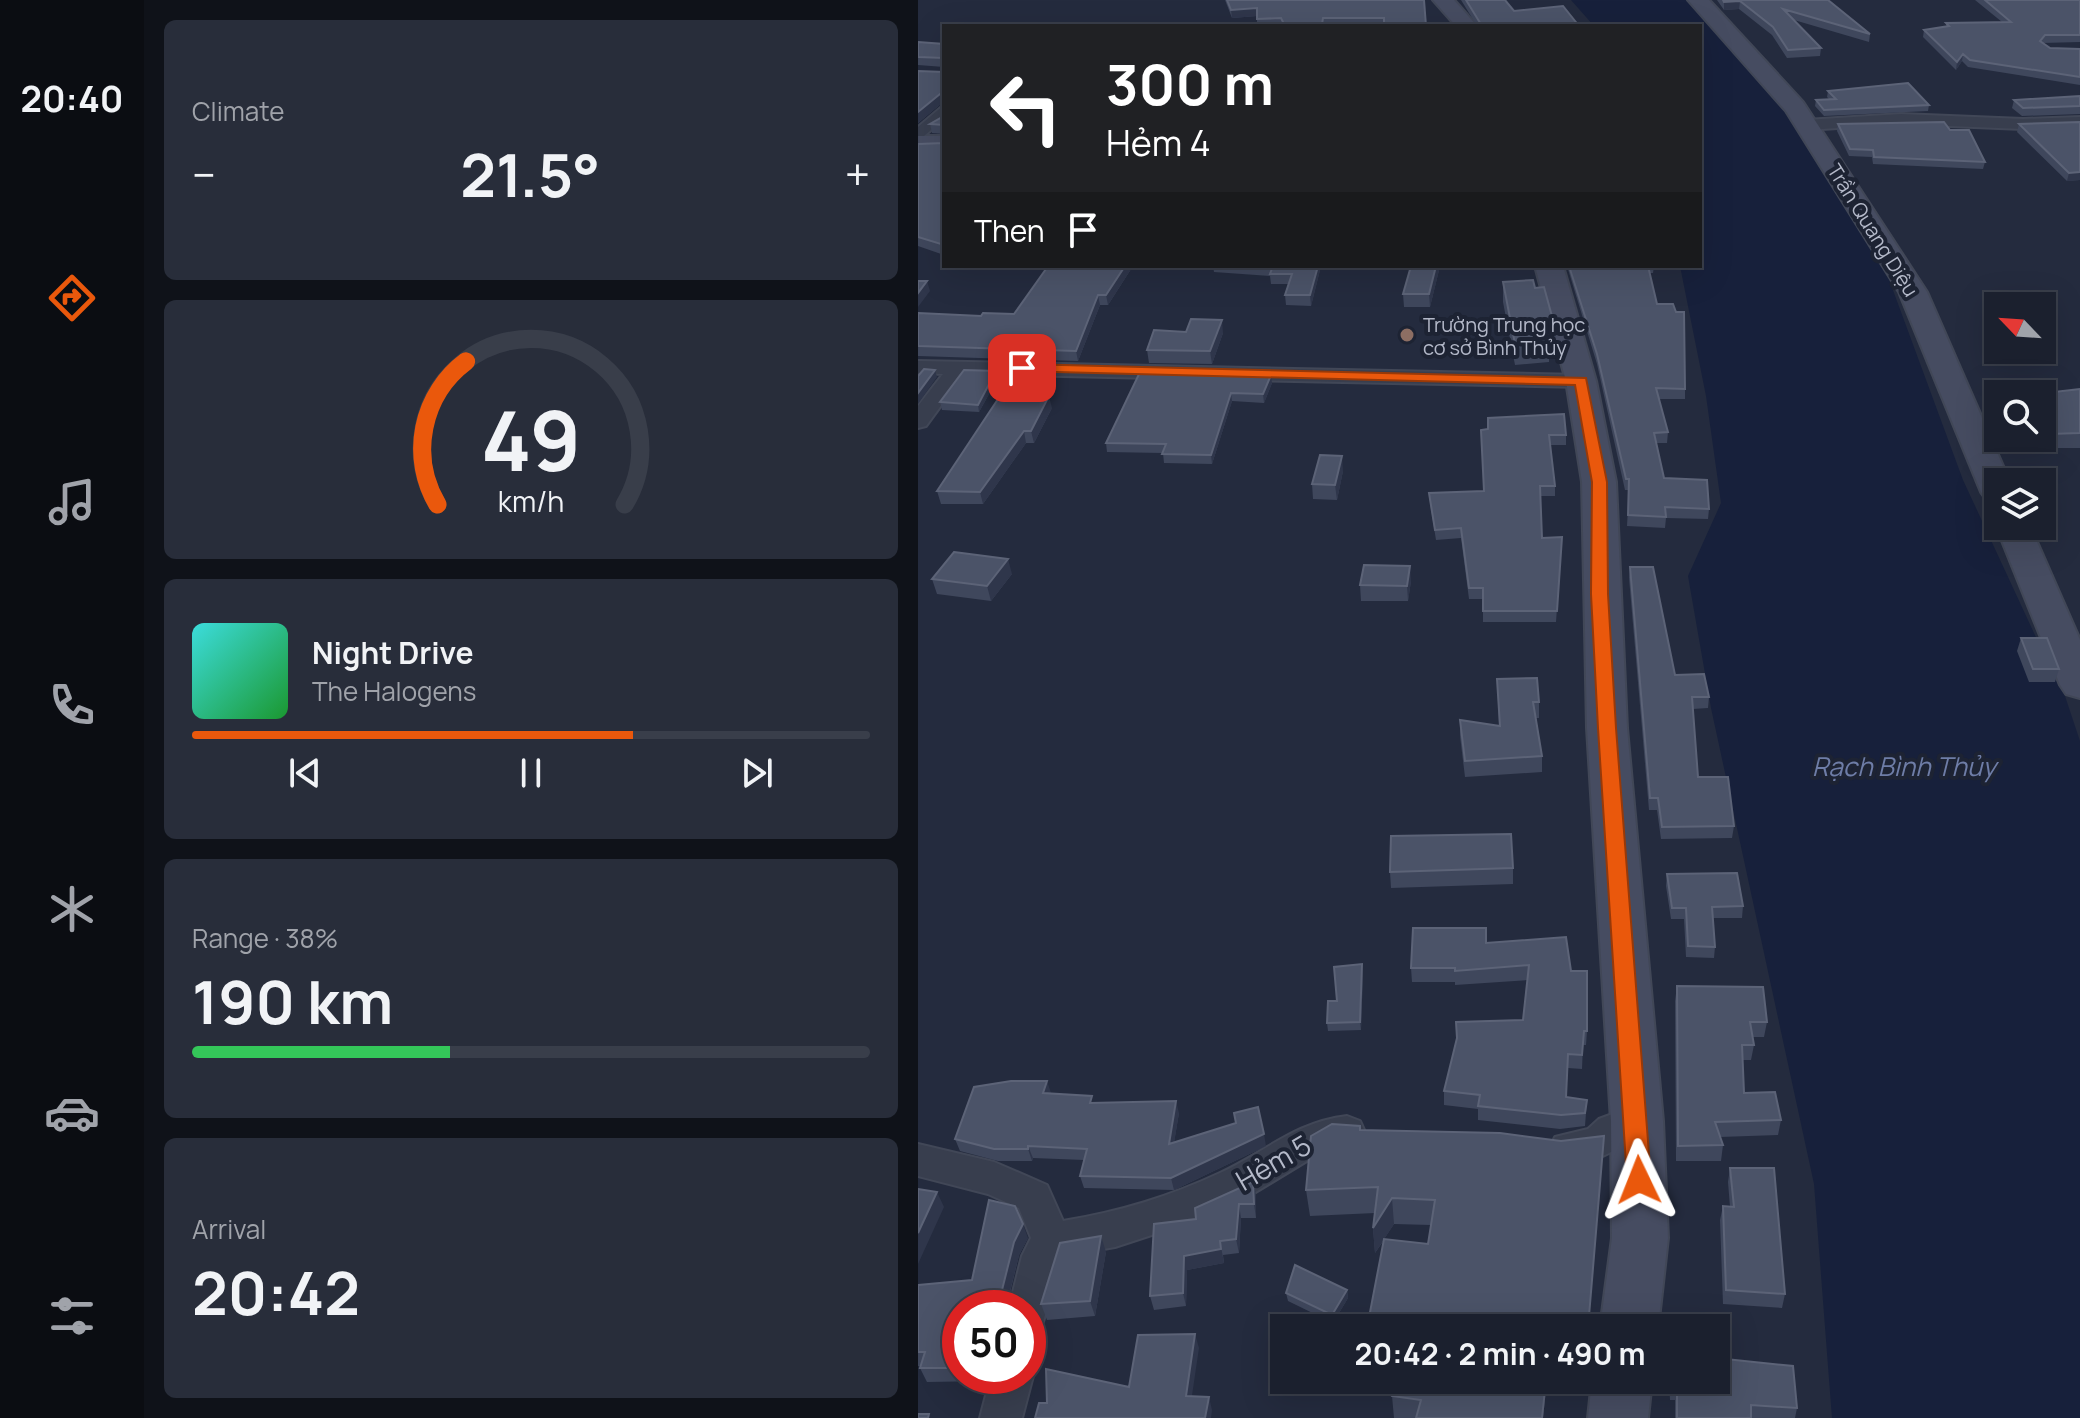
<!DOCTYPE html>
<meta charset="utf-8">
<style>
:root{--surface:#1b202e;--page:#282d3a;--text:#f1f3f6;--muted:#a0a3aa;--line:#393e4a;--accent:#ea580c}
body{margin:0;font-family:Manrope,sans-serif;background:var(--page);color:var(--text);height:100vh;display:flex;flex-direction:column;font-size:30px;white-space:nowrap}
*{box-sizing:border-box;margin:0}
p{font-size:26px;color:var(--muted)}
.icon{flex:none;width:44px;height:44px;fill:none;stroke:currentColor;stroke-width:2;stroke-linecap:round;stroke-linejoin:round}
.map{position:relative;flex:1;overflow:hidden}
.sheet{display:flex;flex-direction:column;gap:20px;padding:20px;background:#0f1219;width:774px}
.sheet>*{flex:none}
.guide{position:absolute;left:24px;top:24px;width:760px;height:244px;border-radius:0px;box-shadow:0 8px 32px #0002,0 0 0 2px var(--line);background:#202124;color:#fff;overflow:hidden}
.needle{width:52px;rotate:295deg}
.controls{position:absolute;left:1066px;top:292px;display:grid;gap:16px}
.controls a{display:grid;place-items:center;width:72px;height:72px;border-radius:0px;background:var(--surface);box-shadow:0 8px 32px #0002,0 0 0 2px var(--line);font-size:40px}
.speed{position:absolute;left:24px;top:1290px;display:flex;gap:16px;font-size:40px;font-weight:700;text-align:center}
.speed>*{display:grid;place-content:center;width:104px;height:104px;border-radius:50%;background:var(--surface);box-shadow:0 8px 32px #0002,0 0 0 2px var(--line);line-height:1}
.speed .limit{border:12px solid #d22;background:#fff;color:#111}
.pin{position:absolute;display:grid;place-items:center;width:68px;height:68px;color:#fff;margin:-34px;border-radius:16px;box-shadow:0 4px 12px #0006}
.me{position:absolute;width:88px;margin:-44px;rotate:358deg;stroke-linejoin:round;filter:drop-shadow(0 0 6px #0008)}
.turn{display:flex;align-items:center;gap:28px;height:168px;padding:0 32px;font-size:36px}
.turn .icon{width:104px;height:104px;stroke-width:2.5}
.turn b{display:block;font-size:56px;line-height:68px}
.then{display:flex;align-items:center;height:76px;padding:0 32px;background:#0003;gap:16px;font-size:30px}
.big{font-size:60px;font-weight:700;line-height:1.1}
.sheet .widget{flex:1;display:flex;flex-direction:column;justify-content:center;gap:12px;min-width:0;padding:0 28px;border-radius:12px;background:var(--page)}
.sheet .dial{align-items:center;gap:0}
.dial svg{height:208px;overflow:visible;fill:none;stroke:var(--line);stroke-width:7;stroke-linecap:round;text-anchor:middle}
.dial text{fill:var(--text);stroke:none}
.song{display:flex;align-items:center;gap:24px}
.cover{width:96px;height:96px;border-radius:12px;background:linear-gradient(135deg,hsl(180 70% 55%),hsl(130 70% 35%))}
.played{height:8px;border-radius:4px;background:linear-gradient(90deg,var(--accent) 65%,var(--line) 65%)}
.keys{display:flex;justify-content:space-around;direction:ltr}
.heat{display:flex;justify-content:space-between;align-items:center;font-size:44px;direction:ltr}
.charge{height:12px;border-radius:6px;background:linear-gradient(90deg,#34c759 38%,var(--line) 0)}
.trip{position:absolute;left:352px;top:1314px;width:460px;height:80px;border-radius:0px;background:var(--surface);box-shadow:0 8px 32px #0002,0 0 0 2px var(--line);font-weight:700;line-height:80px;text-align:center}
main{display:flex;flex:1;min-height:0}
.tabs{display:flex;flex-direction:column;width:144px;justify-content:space-around;align-items:center;background:#0b0d12;color:var(--muted)}
.tabs .icon{width:56px;height:56px}
.tabs .on{color:var(--accent)}
.tabs b{font-size:36px;color:var(--text)}
.map>svg:first-child{display:block}
</style>
<main>
<nav class="tabs">
<b>20:40</b>
<svg class="icon on" aria-label="directions" viewBox="0 0 24 24"><path d="M12 3l9 9-9 9-9-9zM9 14v-3h6M13 9l2 2-2 2"/></svg>
<svg class="icon" aria-label="music" viewBox="0 0 24 24"><path d="M9 18V5l10-2v13"/><circle cx="6" cy="18" r="3"/><circle cx="16" cy="16" r="3"/></svg>
<svg class="icon" aria-label="phone" viewBox="0 0 24 24"><path d="M5 4h4l2 5-3 2q2 4 5 5l2-3 5 2v4C11 20 4 13 5 4z"/></svg>
<svg class="icon" aria-label="climate" viewBox="0 0 24 24"><path d="M12 3v18M4 7l16 10M4 17L20 7"/></svg>
<svg class="icon" aria-label="car" viewBox="0 0 24 24"><path d="M5 17H2v-5l4-1 3-4h7l3 4 3 1v5h-3M9 17h6M6 11h13"/><circle cx="7" cy="17" r="2"/><circle cx="17" cy="17" r="2"/></svg>
<svg class="icon" aria-label="filters" viewBox="0 0 24 24"><path d="M4 7h16M4 17h16"/><circle cx="9" cy="7" r="2"/><circle cx="15" cy="17" r="2"/></svg>
</nav>
<section class="sheet">
<div class="widget"><p>Climate</p>
<div class="heat"><a>−</a><b class="big">21.5°</b><a>+</a></div>
</div>
<div class="widget dial"><svg viewBox="0 0 100 80">
<path d="M14 69A42 42 0 1 1 86 69"/>
<path d="M14 69A42 42 0 0 1 25 14" stroke="#ea580c"/>
<text x="50" y="56" font-size="32" font-weight="700">49</text>
<text x="50" y="72" font-size="11">km/h</text>
</svg></div>
<div class="widget">
<div class="song"><i class="cover"></i><div><b>Night Drive</b><p>The Halogens</p></div></div>
<div class="played"></div>
<div class="keys"><svg class="icon" aria-label="previous" viewBox="0 0 24 24"><path d="M18 5L8 12l10 7zM5 5v14"/></svg><svg class="icon" aria-label="pause" viewBox="0 0 24 24"><path d="M8 5v14M16 5v14"/></svg><svg class="icon" aria-label="next" viewBox="0 0 24 24"><path d="M6 5l10 7-10 7zM19 5v14"/></svg></div>
</div>
<div class="widget"><p>Range · 38%</p><b class="big">190 km</b><div class="charge"></div></div>
<div class="widget"><p>Arrival</p><b class="big">20:42</b></div>
</section>
<div class="map">
<svg width="1162" height="1418" viewBox="0 0 1162 1418">
<rect width="100%" height="100%" fill="#242b3e"/>
<path fill="#17203b" d="M653,0H769L805,26L894,135L962,255L1045,480L1129,661L1144,687L1162,741V1418H914L896,1184L793,708L770,576L803,503L788,396L762,266H782V26H676Z"/>
<g fill="none" stroke-linecap="round" stroke-linejoin="round">
<g stroke="#414757" stroke-width="4">
<path id="street" d="M26,105V119L0,141V127Z
M983,114L1105,119L1162,117V127L1105,129L983,124L888,130L880,125L888,120Z
M0,361L663,375L674,381L663,387L46,374L8,426L0,428V406L25,374L0,373Z
M719,1105L732,1110L737,1121L732,1132C699,1144 675,1173 637,1159L632,1148L637,1137L670,1129L681,1119Z
M429,1116L442,1121L447,1132L442,1143L407,1150L331,1196L264,1225L197,1247L145,1256L124,1325L110,1331V1308H91L104,1256L113,1238L101,1208L70,1194L0,1176V1144L76,1162L129,1185L145,1221C200,1212 251,1197 302,1173C348,1152 377,1122 429,1116Z
M110,1365L115,1376L104,1418H62L73,1376H110Z"/>
</g>
<g stroke="#414757" stroke-width="4">
<path id="secondary" d="M515,0H536L559,26H538Z
M770,0H791L885,102L1009,292L1092,482H1080V502L1068,499L1063,492L981,292L868,111Z
M0,136H26V150H0Z
M617,266H645L678,381L698,482L709,728L745,1121L750,1238L740,1328H682L694,1238L693,1121L669,728L664,482L648,381Z
M1080,523V526H1112L1162,640V698L1148,694L1142,685L1078,526Z
M674,1380H734L730,1418H670Z"/>
</g>
<use href="#street" fill="#383e4e" fill-rule="evenodd"/>
<use href="#secondary" fill="#464c61" fill-rule="evenodd"/>
</g>
<path fill="#3f475c" fill-rule="evenodd" d="M307,0H506L508,26H339V16L314,18Z
M543,0H587L596,11L661,26H559Z
M799,0H910L952,34L951,42L876,20L903,48L902,56L869,58L854,35L821,9L806,10Z
M1057,0H1162V42L1124,43L1132,48L1162,49V85L1050,67L1044,61L1038,70L1005,37L1006,30L1028,27V23L1084,22Z
M0,42L26,44V67L0,65Z
M0,71L26,72V103H24L0,123Z
M910,91L1011,105L1010,111L906,116L897,106L898,100L911,99L909,97Z
M1162,96V114L1104,116L1094,108L1096,100Z
M26,116V134L14,133L12,124Z
M920,124L1032,130L1067,162L1065,169L955,164L954,157L931,156L919,131Z
M1101,124L1162,180L1149,181L1099,132Z
M26,134V255L0,246V144L26,143Z
M215,266L190,305H182L160,361L0,356V313L63,316L96,314Z
M246,266H285L284,270Z
M295,266H403L393,306L368,305L367,295L370,284H353L352,276L296,272Z
M493,266H522L512,307H486L485,294Z
M649,266H736L735,273H731L739,304L767,389V399H741L750,432L749,443H738L746,478L791,509L790,519L748,518L747,528L709,526L711,490H707L679,364Z
M585,282L617,288L638,331L637,352H631V362L597,365L585,302Z
M1124,312L1137,329L1134,341H1124Z
M268,332L305,333L294,364L231,363L229,350Z
M78,371L80,378L61,412L24,410L22,402Z
M222,372L354,383L346,403L314,401L294,464L246,463L245,453L189,452L188,443Z
M1162,389V448H1127L1117,438H1124V394Z
M134,408L116,443H108L65,504H23L19,491Z
M563,430L648,435V445H632L637,486V496H622L624,538L644,537L638,622H565V599H551L543,538L518,540L512,503L511,493L566,491Z
M425,471L419,500L395,499L394,484Z
M712,567L757,675L791,697L790,708L775,709L780,777L816,826L814,838L743,839L739,810H731L711,578Z
M94,574L73,601L19,594L14,579Z
M493,581L490,601H443L442,585Z
M1103,638L1141,669L1137,682H1111L1099,651Z
M579,679L621,702V718H618L624,756V772L547,777L542,736V720L581,726Z
M595,868V884L473,888L472,872Z
M749,874L825,906L824,918H795L797,947L796,958L768,957L766,919H753L748,886Z
M568,943L653,971L669,1031L668,1045H665L664,1069L650,1068L648,1097L669,1100L667,1126L642,1129L560,1120V1109L526,1105V1091L605,1020L610,980L537,985V982H494L493,968Z
M445,973L443,1030L410,1031L409,1023L419,1001Z
M759,986L849,1022L846,1037H835L836,1045L833,1060H824L826,1093L863,1120L860,1135L802,1137L805,1145L803,1161H758L757,1001Z
M133,1094L176,1103L261,1113L256,1142L348,1146L256,1190L166,1188L162,1176L166,1160L115,1158L114,1161H80L42,1151L37,1139Z
M443,1130L671,1328L466,1240L457,1253L455,1228L457,1213L392,1216L388,1190ZM476,1224L513,1225L510,1244L466,1239Z
M812,1168L867,1294L864,1308L805,1304L802,1220L805,1206L812,1207L810,1182Z
M335,1182L338,1196V1218H323L321,1253L305,1255L306,1263L269,1270L268,1306L236,1310L232,1296Z
M110,1238L101,1255L91,1297H102L106,1308H42V1376H70L69,1381L9,1382L2,1368L3,1366H0V1285L54,1280Z
M188,1252L177,1316L129,1320L123,1304Z
M429,1290L430,1298L415,1323L370,1301L368,1293Z
M629,1380L625,1418H476L474,1396Z
M751,1380H798L879,1408L877,1418H757V1400H752Z"/>
<path fill="#2f364b" d="M822,1L821,9L806,10V2Z
M339,8V16L314,18L313,10Z
M1045,54L1044,61L1038,70L1039,62Z
M22,94L24,103L0,123V112Z
M1162,172V180L1149,181L1151,173Z
M207,266H215L190,305L188,295Z
M400,266H403L393,306L392,295Z
M518,266H522L512,307L511,294Z
M9,281L12,291L0,307V293Z
M180,295L182,305L160,361L158,351Z
M304,320L305,333L294,364L292,351Z
M17,370L19,377L0,404V393Z
M78,371L80,378L61,412L60,405Z
M353,375L354,383L346,403L345,394Z
M313,393L314,401L294,464L293,455Z
M131,396L134,408L116,443L113,431Z
M106,431L108,443L65,504L62,492Z
M424,456L425,471L419,500L417,485Z
M90,559L94,574L73,601L69,586Z
M492,566L493,581L490,601L489,586Z
M444,964L445,973L443,1030L442,1022Z
M129,1081L133,1093H125Z
M258,1101L261,1113L254,1156L251,1144Z
M346,1134L348,1146L256,1190L253,1178Z
M110,1146L115,1158L114,1161L110,1149Z
M335,1182L338,1196V1218L336,1204Z
M19,1192L26,1207L0,1264V1233Z
M474,1198L476,1224L457,1253L455,1228Z
M321,1204L323,1218L321,1253L318,1239Z
M105,1224L110,1238L101,1255L88,1307L83,1294L96,1242Z
M183,1236L188,1252L177,1316L172,1301Z
M302,1241L306,1263L269,1270L268,1306L265,1293L266,1256Z
M429,1290L430,1298L415,1323L414,1315Z
M277,1334L281,1348L272,1409L268,1396Z
M628,1380H629L625,1418H624Z
M291,1397L294,1410L293,1418H287Z"/>
<path fill="#4b5368" stroke="#5c6377" stroke-width="2" d="M309,0H506L508,26H466V18H405L404,24H366L363,18L339,19V8L313,10Z
M548,0H587L596,11L645,6L661,26H564Z
M805,0H910L952,34L865,9L903,48L870,50L855,27L822,1L806,2Z
M1067,0H1162V35H1127L1122,41L1132,48L1162,49V77L1052,60L1045,54L1039,62L1006,30L1031,26L1028,23L1093,22Z
M0,42L26,44V58L0,57Z
M0,71L26,72V94H22L0,112Z
M990,83L1011,105L906,110L898,100L918,99L910,91Z
M1162,96V106L1105,108L1096,100Z
M26,116V125L12,124Z
M1026,122L1032,130H1051L1067,162L956,157L955,150L932,149L920,124Z
M1162,122V172L1151,173L1101,124Z
M26,131V245L0,237V144L26,143Z
M135,266H207L188,295H180L158,351L0,346V313L63,316L65,313L96,314L128,269H133Z
M355,266H400L392,295H367L374,274H352Z
M493,266H518L511,294H485Z
M651,266H730L739,304H755L758,312H766L767,389L738,388L750,432L736,433L746,478L789,480L791,509L747,507L748,517L710,515L711,479H708L679,354Z
M615,280L617,288L626,287L638,331H629L631,342L597,344L585,282Z
M0,281H9L0,293Z
M1124,312L1137,329L1124,330Z
M273,319L304,320L292,351L229,350L236,330L268,332Z
M6,369L17,370L0,393V376Z
M46,370L78,371L60,405L22,402Z
M222,372L353,375L345,394L313,393L293,455L244,454L248,444L188,443Z
M1162,389V433L1131,434L1124,427V394H1119Z
M84,393L131,396L113,431H106L62,492L19,491Z
M646,414L648,435H631L637,486H622L624,538L644,537L639,611H565V588H551L543,528L517,530L511,493L566,491L563,430L570,429V418Z
M402,455L424,456L417,485L394,484Z
M36,552L90,559L69,586L14,579Z
M446,565L492,566L489,586L442,585Z
M712,567H735L757,675L786,674L791,697H774L780,777H810L816,826L744,827L740,798H732Z
M1103,638H1129L1141,669H1115Z
M619,678L621,702H615L624,756L547,761L542,720L582,726L579,679Z
M593,834L595,868L472,872L473,836Z
M819,873L825,906L794,907L797,947L770,946L768,908H754L749,874Z
M495,928H568V943L648,937L653,971H669V1031H666L664,1055L650,1054L648,1097L669,1100L667,1113L643,1115L560,1106L562,1095L526,1091L539,1038L538,1022L605,1020L611,965L537,971V968H493Z
M444,964L442,1022L409,1023L410,1001H419L416,967Z
M759,986L845,987L849,1022H832L836,1045H824L826,1093L857,1092L863,1120L797,1122L805,1145L760,1146Z
M93,1081H129L125,1093L174,1096L172,1103L258,1101L251,1144L318,1123L316,1113L340,1107L346,1134L253,1178L162,1176L169,1149L110,1146V1149H76L37,1139L56,1087Z
M414,1124L442,1126V1130L582,1133L643,1141L686,1136L670,1328H449L466,1239L510,1244L517,1200L474,1198L455,1228L460,1187L388,1190L393,1136Z
M812,1168H856L867,1294L808,1290L805,1206L816,1207Z
M335,1182L336,1204H321L318,1239L302,1241L303,1249L266,1256L265,1293L232,1296L236,1224L278,1219L277,1208Z
M0,1189L19,1192L0,1233Z
M71,1200L97,1206L105,1224L96,1242L83,1294L86,1297H102V1307L42,1308V1368H2L7,1352H0V1285L54,1280Z
M183,1236L172,1301L123,1304L142,1243Z
M377,1265L429,1290L414,1315L368,1293Z
M277,1334L268,1396L291,1397L287,1418H117L121,1403H129L128,1369L211,1387L220,1335Z
M798,1358L875,1366L879,1408L833,1405V1418H759V1387H754V1380H798Z
M477,1380H628L624,1418H498L503,1400L474,1396Z
M0,1414H11L10,1418H0Z"/>
<path fill="#ea580c" stroke="#983908" stroke-width="2" d="M104,364L668,378L689,482L690,594L698,728L733,1180L729,1187L721,1191L712,1187L709,1180L680,728L673,594L674,482L657,385L99,371L97,368Z"/>
<circle fill="#8d6e63" stroke="#1d2333" stroke-width="3" cx="489" cy="335" r="8"/>
<g text-anchor="middle" dominant-baseline="central" stroke-width="8" stroke-linejoin="round" paint-order="stroke">
<g font-size="20" fill="#b4b9c9" stroke="#1d2333">
<text transform="translate(955 230) rotate(58)">Trần Quang Diệu</text>
</g>
<g font-size="20" fill="#b4b9c9" stroke="#1d2333" text-anchor="start">
<text x="505" y="324">Trường Trung học<tspan x="505" dy="23">cơ sở Bình Thủy</tspan></text>
</g>
<g font-size="26" font-style="italic" fill="#6e7da7" stroke="#1d2333">
<text x="986" y="766">Rạch Bình Thủy</text>
</g>
<g font-size="28" fill="#b4b9c9" stroke="#1d2333">
<text transform="translate(355 1162) rotate(-30)">Hẻm 5</text>
</g>
</g>
</svg>
<div class="controls">
<a><svg class="needle" viewBox="-14 -14 28 28"><path d="M0-13l5 13h-10z" fill="#e53935"/><path d="M0 13l5-13h-10z" fill="#a0a3aa"/></svg></a>
<a><svg class="icon" aria-label="search" viewBox="0 0 24 24"><circle cx="10" cy="10" r="6"/><path d="M15 15l6 6"/></svg></a>
<a><svg class="icon" aria-label="layers" viewBox="0 0 24 24"><path d="M12 4l9 5-9 5-9-5zM3 14l9 5 9-5"/></svg></a>
</div>
<div class="speed"><div class="limit">50</div></div>
<div class="pin" style="left:104px;top:368px;background:#d93025"><svg class="icon" aria-label="arrive" viewBox="0 0 24 24"><path d="M6 21V4h12l-3 4 3 4H6"/></svg></div>
<svg class="me" style="left:721px;top:1180px" viewBox="-20 -20 40 40"><path d="M0-17L14 15 0 8-14 15z" fill="#ea580c" stroke="#fff" stroke-width="4"/></svg>
<div class="trip">20:42 · 2 min · 490 m</div>
<div class="guide">
<div class="turn"><svg class="icon" aria-label="left" viewBox="0 0 24 24"><path d="M17 20v-9H6M10 6l-5 5 5 5"/></svg><div><b>300 m</b>Hẻm 4</div></div>
<div class="then">Then<svg class="icon" aria-label="arrive" viewBox="0 0 24 24"><path d="M6 21V4h12l-3 4 3 4H6"/></svg></div>
</div>
</div>
</main>
